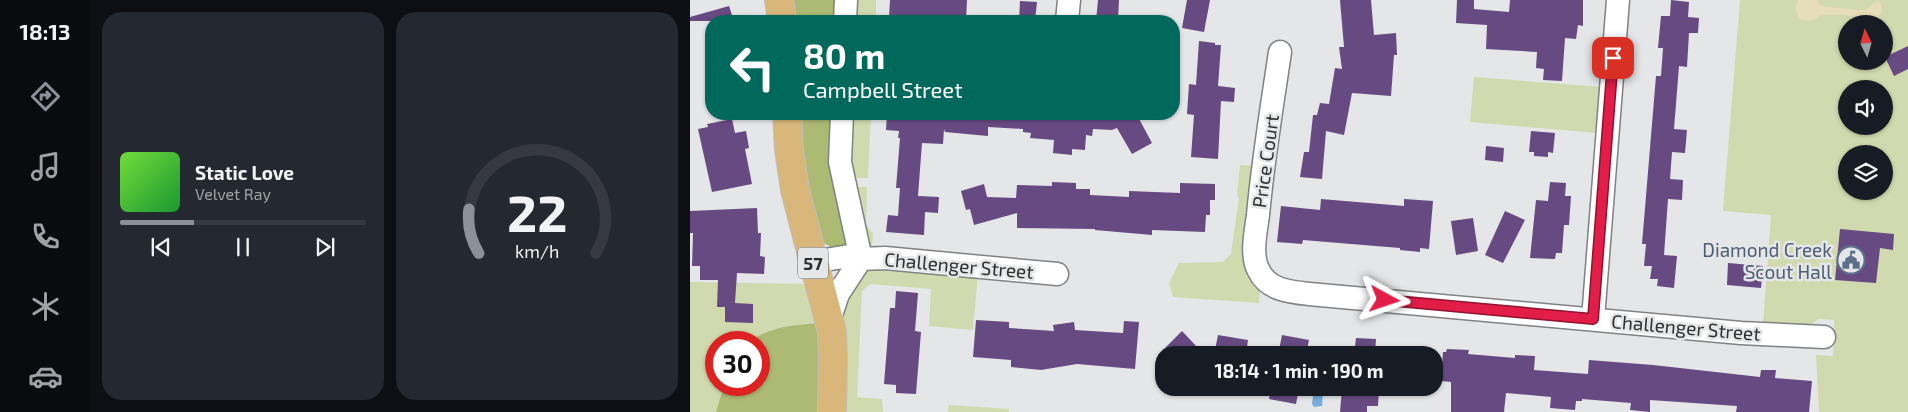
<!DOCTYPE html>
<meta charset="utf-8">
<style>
:root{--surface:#171b24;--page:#242831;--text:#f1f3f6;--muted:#9ea1a6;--line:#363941;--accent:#8c9099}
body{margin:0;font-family:"Exo 2",sans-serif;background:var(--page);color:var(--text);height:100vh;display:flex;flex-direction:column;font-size:19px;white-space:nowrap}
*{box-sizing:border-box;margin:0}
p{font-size:16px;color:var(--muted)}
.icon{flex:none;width:28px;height:28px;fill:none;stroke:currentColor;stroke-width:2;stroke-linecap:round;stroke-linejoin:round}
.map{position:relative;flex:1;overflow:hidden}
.panel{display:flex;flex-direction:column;gap:12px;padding:12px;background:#0d0f14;width:600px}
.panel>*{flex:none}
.hud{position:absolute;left:15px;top:15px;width:475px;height:105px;border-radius:20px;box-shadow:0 1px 4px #0004;background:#00695c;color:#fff;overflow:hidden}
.needle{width:32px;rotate:355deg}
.fabs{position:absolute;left:1148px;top:15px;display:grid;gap:10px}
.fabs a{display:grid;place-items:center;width:55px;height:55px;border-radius:50%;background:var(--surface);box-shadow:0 1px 4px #0004;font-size:25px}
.speed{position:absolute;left:15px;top:331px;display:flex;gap:10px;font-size:25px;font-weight:700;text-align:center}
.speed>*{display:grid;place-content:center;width:65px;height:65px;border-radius:50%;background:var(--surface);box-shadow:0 1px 4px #0004;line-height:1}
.speed .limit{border:8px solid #d22;background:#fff;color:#111}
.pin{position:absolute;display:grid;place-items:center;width:42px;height:42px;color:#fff;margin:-21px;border-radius:10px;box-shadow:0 2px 8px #0006}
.me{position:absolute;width:55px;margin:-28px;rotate:95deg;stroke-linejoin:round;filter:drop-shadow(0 0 4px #0008)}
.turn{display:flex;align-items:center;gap:18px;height:105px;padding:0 15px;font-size:22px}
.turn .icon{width:65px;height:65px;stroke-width:2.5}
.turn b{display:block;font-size:35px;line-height:42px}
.panel .tile{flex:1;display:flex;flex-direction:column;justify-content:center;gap:8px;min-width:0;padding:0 18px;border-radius:20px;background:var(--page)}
.panel .dial{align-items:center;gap:0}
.dial svg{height:130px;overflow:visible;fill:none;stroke:var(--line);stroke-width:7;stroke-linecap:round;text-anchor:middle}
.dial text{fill:var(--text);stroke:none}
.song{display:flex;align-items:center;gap:15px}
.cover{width:60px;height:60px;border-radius:8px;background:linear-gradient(135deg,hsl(100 70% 55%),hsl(130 70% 35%))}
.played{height:5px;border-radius:2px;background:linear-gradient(90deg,var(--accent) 30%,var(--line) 30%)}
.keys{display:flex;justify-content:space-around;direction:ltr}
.panel .tiles{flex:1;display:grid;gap:12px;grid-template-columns:repeat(2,1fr)}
.trip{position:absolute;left:465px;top:346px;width:288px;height:50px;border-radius:20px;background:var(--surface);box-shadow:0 1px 4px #0004;font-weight:700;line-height:50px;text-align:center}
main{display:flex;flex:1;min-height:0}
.menu{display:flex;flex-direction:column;width:90px;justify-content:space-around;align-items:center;background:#090b0e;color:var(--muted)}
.menu .icon{width:35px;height:35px}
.menu .current{color:var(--accent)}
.menu b{font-size:22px;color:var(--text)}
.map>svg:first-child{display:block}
</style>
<main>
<nav class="menu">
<b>18:13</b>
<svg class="icon current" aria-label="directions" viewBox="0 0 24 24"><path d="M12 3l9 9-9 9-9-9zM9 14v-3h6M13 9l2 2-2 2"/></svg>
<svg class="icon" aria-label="music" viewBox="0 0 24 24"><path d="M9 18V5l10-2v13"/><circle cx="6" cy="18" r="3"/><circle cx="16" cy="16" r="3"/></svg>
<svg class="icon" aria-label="phone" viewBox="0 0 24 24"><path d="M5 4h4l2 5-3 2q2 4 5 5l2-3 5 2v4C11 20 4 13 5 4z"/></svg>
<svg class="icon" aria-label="climate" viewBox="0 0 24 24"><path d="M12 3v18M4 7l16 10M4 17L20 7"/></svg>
<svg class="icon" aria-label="car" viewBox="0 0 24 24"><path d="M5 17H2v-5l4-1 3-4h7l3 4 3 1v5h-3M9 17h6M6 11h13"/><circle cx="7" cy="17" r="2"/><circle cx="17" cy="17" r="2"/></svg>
</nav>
<section class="panel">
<div class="tiles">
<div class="tile">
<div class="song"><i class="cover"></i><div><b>Static Love</b><p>Velvet Ray</p></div></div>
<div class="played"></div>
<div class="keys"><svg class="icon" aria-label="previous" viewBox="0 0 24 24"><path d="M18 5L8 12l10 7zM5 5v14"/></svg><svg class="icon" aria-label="pause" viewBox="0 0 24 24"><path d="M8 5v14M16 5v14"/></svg><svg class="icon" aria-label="next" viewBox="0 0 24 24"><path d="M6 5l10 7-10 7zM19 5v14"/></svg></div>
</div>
<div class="tile dial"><svg viewBox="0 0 100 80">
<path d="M14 69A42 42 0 1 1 86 69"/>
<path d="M14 69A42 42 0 0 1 8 42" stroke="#8c9099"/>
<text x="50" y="56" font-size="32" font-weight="700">22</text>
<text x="50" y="72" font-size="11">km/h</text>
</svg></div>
</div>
</section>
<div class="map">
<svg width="1218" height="412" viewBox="0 0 1218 412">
<rect width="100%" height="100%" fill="#e5e6e7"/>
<path fill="#d1daae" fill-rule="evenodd" d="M161,0H186V21H162Z
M1050,0H1218V412H1129L1126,355L1143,356L1144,320L1128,319L1119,327L1073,326L1081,215L1033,211ZM1156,24H1194V61H1156ZM1156,89H1194V126H1156ZM1156,154H1194V191H1156Z
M784,77L912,87L908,133L780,122Z
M158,114H181L178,178H159Z
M550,165L566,166L570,286L569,303L483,297L479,283L489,263L533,262L541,254L549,198L547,196Z
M166,187H177L176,225L183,233L182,249L180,247Z
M181,266L288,273L283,330L239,326L241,289L180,284L172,291L167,397L192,399L193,412H155C154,385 147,309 158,288C163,280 174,272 181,266Z
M0,282L118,284L128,323L108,324L83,329L69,335L59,342H26V385H34L26,412H0Z
M259,405L319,409V412H258Z"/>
<path fill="#adba74" d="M97,0H148V21H99Z
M105,114H145L157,243L153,246L142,248L132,242L120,206Z
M128,323L131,412H26L34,385H69V342H59C80,326 103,325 128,323Z"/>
<path fill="#e7ddb8" d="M1108,0H1127L1130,5L1135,7L1175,10L1188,0C1194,6 1193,16 1185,19C1169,18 1150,13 1133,15C1126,16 1122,23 1114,20C1105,18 1105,7 1108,0Z"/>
<path fill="#77acdf" d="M624,388H633L632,406L624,407L622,404Z"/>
<path fill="#674a82" d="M200,0H277L276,21L199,17Z
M408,0H429L428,21H406Z
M497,0H520L514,32L492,28Z
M650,0H681L684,35L706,33L707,55H704L701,96L662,93L654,135L636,131L632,179L610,177L614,152H619L623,115H627L630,103L639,104L645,68L652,69L649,47H654Z
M767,0H784V9L819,12L820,0H893V26L888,25L886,39L875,38L872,81L853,80L854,69L846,68L847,52L796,49L797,25L766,23Z
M981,0L999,2L998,17L1009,18L1008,33H999L997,67L989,66L984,129L997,130L995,153L982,152L980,179L993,180L992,200L978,199L974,255L987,256L984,288L967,286L968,279H960L962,266H954L956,244H952L966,76H971L973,48H968L971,16H980Z
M330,1L347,2L345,21H329Z
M39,6L44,21H0V17Z
M509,41L525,43V45H531L528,86L545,88L544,102L531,101L528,159L501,157L504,115L497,114L499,84L506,85Z
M1218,46V69L1204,76L1195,57Z
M197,114H449L447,115L462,143L442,154L427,128L422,130L403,129L402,136L396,135L395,150L382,149V155L363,153L364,140L340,138L341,133L333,132V129L298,127V136L255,132L254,129L253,144L232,143L228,196L249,197L248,213L235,212L234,235L196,232L198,215L208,216L210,188H206L210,138H208L209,131L196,130Z
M42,119L45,133L56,131L59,148L55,149L62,184L22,192L8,129L18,127L17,124Z
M841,131L865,133L863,153L858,152V157L844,156V152H839Z
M796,146L814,148L813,162L795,160Z
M362,182L386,183V189H400V195L439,197V191L490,193V183L525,184V200H520V215H516L515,232L462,230V235L405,230V229L327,228V213L284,225L280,209L276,210L271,191L294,184L297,197L326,198L327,185L362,186Z
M860,182L876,183L875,196H881L879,225H874L872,253H866L865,259L840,258L846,200L858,201Z
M631,199L714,206V199L743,201L739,249L730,248V252L710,250V248L613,240L612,244L587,242L591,206L630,210Z
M67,208L68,233H71L70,256L75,257L74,274L47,273L45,303L63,304V323L35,322V307H27L28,280H10V266H2L3,233H0V211Z
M815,211L835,220L813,263L795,255Z
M783,218L788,251L766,255L761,221Z
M1150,229L1204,234L1203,250L1190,248L1186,283L1145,280Z
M1038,263L1073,266L1071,288L1037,285Z
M206,291L228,293L225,331L231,332L226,394L206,393V385L194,384L200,308H205Z
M286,320L319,322V328L364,331L363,325L384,322L385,330L433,333L434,321L449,322L445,369L387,364L351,370L321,367V360L283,357Z
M492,331L508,348L501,355H468Z
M528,335L558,340L556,355H524Z
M592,335L619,340L616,355H588Z
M666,338L686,339L685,355H664Z
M757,349L779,350L778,354L825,358V355L845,356L844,370L898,374L899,360L963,365L1070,377L1071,370H1086L1085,378L1122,381L1119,412H1046L1047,406L960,400V412L940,410L941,403L892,399V401H886L885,410L860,408L861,397L816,393L814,412H761V382L751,381L753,352H756Z
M581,388H609L606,404L579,399Z
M652,388H689L688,406H677V412H650Z"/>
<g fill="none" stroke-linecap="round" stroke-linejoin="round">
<g stroke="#808182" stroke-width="25">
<path id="minor" d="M155,21L156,0
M377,21L379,0
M590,52C582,106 573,160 568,215C566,231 560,256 569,271C578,290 600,292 619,294L1051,333L1134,337
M152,114L150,162L171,259
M123,262L159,256L171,259L195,258L367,274
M903,319L928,0
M139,321L148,294L171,259"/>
</g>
<g stroke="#c0c1c1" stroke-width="30">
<path id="major" d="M89,0L92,21
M97,114L99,150L105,190L142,332L143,358L142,412"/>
</g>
<use href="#minor" stroke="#fff" stroke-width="22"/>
<use href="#major" stroke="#d9b679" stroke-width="28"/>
</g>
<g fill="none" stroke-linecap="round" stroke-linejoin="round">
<g stroke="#92132f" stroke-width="12">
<path id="route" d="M695,300L903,319L923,58"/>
</g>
<use href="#route" stroke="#e11d48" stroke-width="9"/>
</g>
<defs>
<g id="civic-ring" transform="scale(1.4375)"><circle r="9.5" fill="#e5e6e7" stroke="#5c6f8a" stroke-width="1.5"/><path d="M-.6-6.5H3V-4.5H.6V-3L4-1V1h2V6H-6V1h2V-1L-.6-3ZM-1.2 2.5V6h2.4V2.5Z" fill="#5c6f8a"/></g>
</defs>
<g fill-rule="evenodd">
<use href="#civic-ring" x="1161" y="260"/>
</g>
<g text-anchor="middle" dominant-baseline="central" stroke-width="5" stroke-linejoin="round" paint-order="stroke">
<rect fill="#e5e6e7" stroke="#656666" stroke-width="1" x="108" y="247.5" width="30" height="31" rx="4"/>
<g font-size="18" font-weight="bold" fill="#2e2f2f">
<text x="123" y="263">57</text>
</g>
<g font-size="19" fill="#2e2f2f" stroke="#e5e6e7">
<text transform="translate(575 161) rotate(-82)">Price Court</text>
<text transform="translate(269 265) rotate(5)">Challenger Street</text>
<text transform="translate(996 327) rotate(5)">Challenger Street</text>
</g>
<g font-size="19" fill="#4e5e75" stroke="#e5e6e7" text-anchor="end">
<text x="1142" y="249">Diamond Creek<tspan x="1142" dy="22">Scout Hall</tspan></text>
</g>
</g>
</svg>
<div class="fabs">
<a><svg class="needle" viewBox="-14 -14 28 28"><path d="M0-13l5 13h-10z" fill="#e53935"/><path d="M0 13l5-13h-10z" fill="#9ea1a6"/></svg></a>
<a><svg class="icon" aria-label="sound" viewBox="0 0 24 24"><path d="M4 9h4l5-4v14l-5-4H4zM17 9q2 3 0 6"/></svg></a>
<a><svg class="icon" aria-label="layers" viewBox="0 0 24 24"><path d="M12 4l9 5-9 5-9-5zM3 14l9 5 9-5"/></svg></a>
</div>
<div class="speed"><div class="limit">30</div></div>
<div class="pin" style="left:923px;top:58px;background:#d93025"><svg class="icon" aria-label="arrive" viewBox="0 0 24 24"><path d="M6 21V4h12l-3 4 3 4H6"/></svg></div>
<svg class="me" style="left:695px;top:300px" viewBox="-20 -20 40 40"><path d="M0-17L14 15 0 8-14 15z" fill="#e11d48" stroke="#fff" stroke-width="4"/></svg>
<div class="trip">18:14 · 1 min · 190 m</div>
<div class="hud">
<div class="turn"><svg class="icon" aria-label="left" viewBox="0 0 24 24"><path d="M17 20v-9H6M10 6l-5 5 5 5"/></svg><div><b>80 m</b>Campbell Street</div></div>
</div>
</div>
</main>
